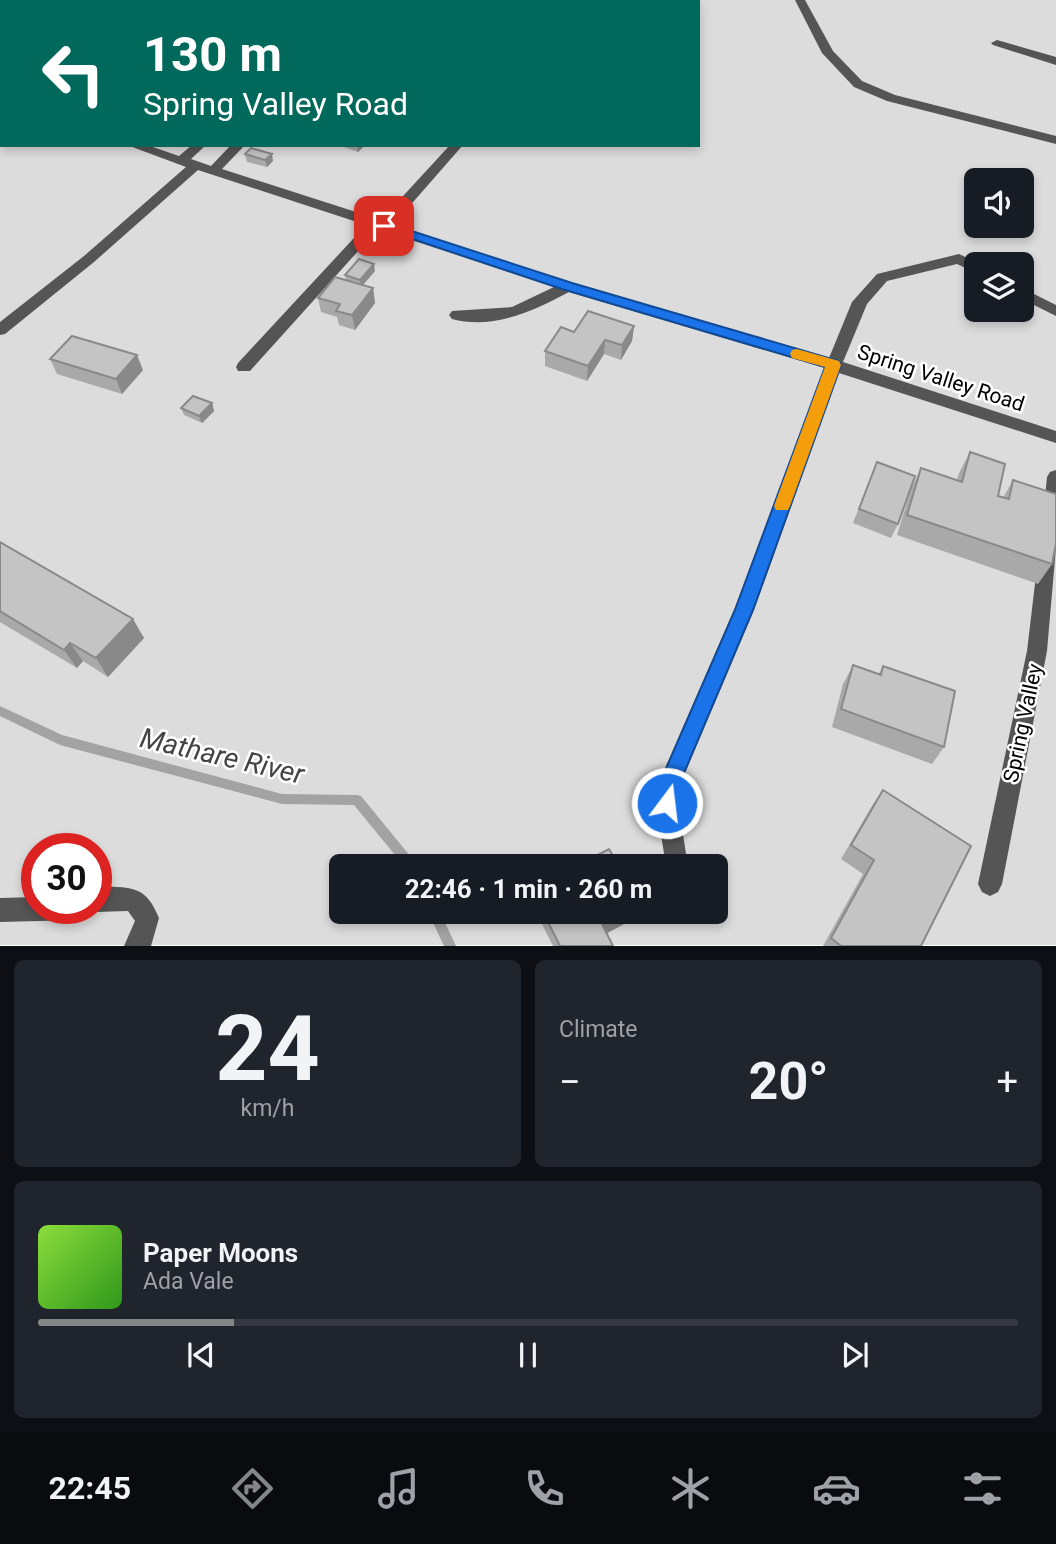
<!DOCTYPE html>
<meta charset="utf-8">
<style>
:root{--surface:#171b24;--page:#20242c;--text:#f1f3f6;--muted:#9ea1a6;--line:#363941;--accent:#858687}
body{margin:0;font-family:Roboto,sans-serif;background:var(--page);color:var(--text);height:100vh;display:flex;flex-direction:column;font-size:26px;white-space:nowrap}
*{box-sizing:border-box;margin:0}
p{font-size:23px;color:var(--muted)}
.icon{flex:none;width:38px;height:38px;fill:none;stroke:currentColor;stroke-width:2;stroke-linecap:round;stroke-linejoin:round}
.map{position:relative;height:946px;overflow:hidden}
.side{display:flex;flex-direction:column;gap:14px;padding:14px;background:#0d0f14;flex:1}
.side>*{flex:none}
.top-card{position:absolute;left:0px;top:0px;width:700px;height:147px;box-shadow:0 4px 10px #0003;background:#00695c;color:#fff;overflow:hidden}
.buttons{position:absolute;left:964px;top:168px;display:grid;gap:14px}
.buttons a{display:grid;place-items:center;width:70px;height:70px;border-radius:10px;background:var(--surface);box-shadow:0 4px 10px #0003;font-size:35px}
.speed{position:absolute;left:21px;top:833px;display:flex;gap:14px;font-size:35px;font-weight:700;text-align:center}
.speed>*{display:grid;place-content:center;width:91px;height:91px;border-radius:50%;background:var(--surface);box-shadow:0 4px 10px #0003;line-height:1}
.speed .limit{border:10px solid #d22;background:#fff;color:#111}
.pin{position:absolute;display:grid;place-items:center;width:60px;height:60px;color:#fff;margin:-30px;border-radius:14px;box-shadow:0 4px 10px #0006}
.me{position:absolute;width:77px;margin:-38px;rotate:15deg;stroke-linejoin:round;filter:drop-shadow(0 0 5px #0008)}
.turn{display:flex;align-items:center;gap:24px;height:147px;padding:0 28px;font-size:32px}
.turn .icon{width:91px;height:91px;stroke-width:2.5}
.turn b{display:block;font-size:49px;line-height:60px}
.big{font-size:52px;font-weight:700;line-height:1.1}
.side .card{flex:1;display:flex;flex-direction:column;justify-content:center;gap:10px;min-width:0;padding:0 24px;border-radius:10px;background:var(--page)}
.side .dial{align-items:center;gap:0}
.dial b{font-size:91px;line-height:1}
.song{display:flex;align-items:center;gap:21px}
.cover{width:84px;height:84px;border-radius:10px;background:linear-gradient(135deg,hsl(90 70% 55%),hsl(110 70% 35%))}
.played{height:7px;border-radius:4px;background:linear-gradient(90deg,var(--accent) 20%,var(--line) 20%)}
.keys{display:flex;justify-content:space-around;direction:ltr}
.heat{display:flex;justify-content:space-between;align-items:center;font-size:38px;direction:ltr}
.side .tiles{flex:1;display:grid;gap:14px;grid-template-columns:1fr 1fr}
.card:last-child{grid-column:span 2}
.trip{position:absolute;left:329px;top:854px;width:399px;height:70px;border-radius:10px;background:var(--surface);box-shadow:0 4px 10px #0003;font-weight:700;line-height:70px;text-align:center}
.tab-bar{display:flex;height:112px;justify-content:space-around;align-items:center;background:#090b0e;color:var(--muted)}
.tab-bar .icon{width:49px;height:49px}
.tab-bar .selected{color:var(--accent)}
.tab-bar b{font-size:32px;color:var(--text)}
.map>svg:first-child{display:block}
</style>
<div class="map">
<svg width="1056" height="946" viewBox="0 0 1056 946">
<rect width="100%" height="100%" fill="#fff"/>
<path fill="#dcdcdc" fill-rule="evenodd" d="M0,0H1056V945H0ZM2,2H698V145H2ZM976,180H1022V226H976ZM976,264H1022V310H976ZM37,849H96V908H37ZM341,866H716V912H341Z"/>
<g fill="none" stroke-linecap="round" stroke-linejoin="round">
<path fill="#a3a3a3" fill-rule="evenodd" d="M0,706L62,735L282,794L357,795L361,796L415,862L417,866H404L354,805L282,804L60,745L0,716Z
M428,912H440L456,946H444Z"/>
<path fill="#555" fill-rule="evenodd" d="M367,0H378L366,2Z
M795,0H805L833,51L862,81L895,95L1056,136V144L887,101L854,87L822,53Z
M997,40L1056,57V65L993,45L991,43Z
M0,102H2V110H0Z
M127,145H147L179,156L192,145H206L191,159L211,166L231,145H245L222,169L381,220L450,145H463L393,225L572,283L829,358L852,302L877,274L959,254L980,264H976V273L957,264L887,281L867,304L843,362L1056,431V443L839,373L754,610L682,780L678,803L688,866H666L656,803L660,780L734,610L825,368L569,292C534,311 493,330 452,319L449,315L452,311L512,307L554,287L378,229L250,371H238L236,367L238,363L366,225L198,170L94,262L5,334L0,335V322L84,256L186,167Z
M1022,288L1056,305V316L1022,299Z
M1056,470V522L1046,521L1043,516L1047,477L1050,472Z
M1048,542L1056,547L1047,651L1002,884L998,892L990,896L982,892L978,884L1027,651L1039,550L1041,545Z
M102,886C133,888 146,886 159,918L151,946H124L135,921L128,911L96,912L89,909L86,916L78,920L0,922V898L37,897V908H96V888Z"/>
</g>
<path fill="#a9a9a9" d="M60,0H148L147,2H60Z
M302,0H348L346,2H337L331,0L329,2H308Z
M344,145H365L358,152L344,147Z
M245,154L273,161L267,167L247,162Z
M375,271L363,285L373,288L375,303L355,330L339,325L337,317L321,312L318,298L346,280L345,275Z
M634,326L632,341L621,360L604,354L587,381L545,366V351L574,332Z
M50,359L143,370L122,394L57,374Z
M212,403L214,411L202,423L184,415L181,408Z
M970,452L998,496L1003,498L1013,480L1052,564L1038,584L897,535L911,489L921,468L957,480L959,473Z
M877,462L898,524L891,538L853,523Z
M0,542L144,638L108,677L83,661L77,668L0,622Z
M853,665L878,675L883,666L944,747L932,764L832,727L843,684Z
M883,790L921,946H823L863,874L841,859L872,806Z
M536,912H638L637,917L607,933L613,946H553Z"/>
<path fill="#898989" d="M357,145H365L358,152Z
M272,154L273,161L267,167L265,160Z
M374,264L375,271L361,287L360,280Z
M373,288L375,303L355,330L352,315Z
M634,326L632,341L621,360L622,345Z
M605,340L604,354L587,381L588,366Z
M137,355L143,370L122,394L116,379Z
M212,403L214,411L202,423L199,416Z
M133,619L144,638L108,677L96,658Z
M70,643L83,661L77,668L64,650Z
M625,912H638L637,917L600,937L602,924Z"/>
<path fill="#c4c4c4" stroke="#898989" stroke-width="2" d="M251,148L272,154L265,160L245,154Z
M359,259L374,264L360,280L345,275Z
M335,277L373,288L352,315L336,311L340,304L318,298Z
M588,311L634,326L622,345L605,340L588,366L545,351L561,327L574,332Z
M72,336L137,355L116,379L50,359Z
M193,396L212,403L199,416L181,408Z
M970,452L1005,464L998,496L1009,499L1013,480L1056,494V544L1052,564L907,515L921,468L962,482Z
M877,462L915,476L898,524L859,509Z
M0,542L133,619L96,658L70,643L64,650L0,611Z
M853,665L881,675L883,666L955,691L944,747L841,709Z
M883,790L971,846L921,946H841L831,938L874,860L851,845Z
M609,849L619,866H576Z
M543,912H625L602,924L613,946H560Z"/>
<path fill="#1a73e8" stroke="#114b97" stroke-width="2" d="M384,222L572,283L839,361L841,365L753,610L681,780L674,810L667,813L660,810L657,803L661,780L735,610L825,367L562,289L380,228V223Z"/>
<path fill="#f59e0b" d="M797,349L839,361L841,365L790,506L788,510H776L774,506L825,367L792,358L790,354L792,350Z"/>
<g text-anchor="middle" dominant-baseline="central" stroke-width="5" stroke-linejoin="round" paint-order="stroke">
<g font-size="21" fill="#000" stroke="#fff">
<text transform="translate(941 378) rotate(18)">Spring Valley Road</text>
<text transform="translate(1023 723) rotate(-78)">Spring Valley</text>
</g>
<g font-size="28" font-style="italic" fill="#444" stroke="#fff">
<text transform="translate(222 756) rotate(13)">Mathare River</text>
</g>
</g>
</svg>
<div class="buttons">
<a><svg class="icon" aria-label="sound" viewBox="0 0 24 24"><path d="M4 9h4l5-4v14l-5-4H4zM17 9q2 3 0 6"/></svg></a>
<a><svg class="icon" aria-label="layers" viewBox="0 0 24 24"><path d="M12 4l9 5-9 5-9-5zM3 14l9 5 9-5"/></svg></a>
</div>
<div class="speed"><div class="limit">30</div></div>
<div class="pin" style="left:384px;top:226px;background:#d93025"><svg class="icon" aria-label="arrive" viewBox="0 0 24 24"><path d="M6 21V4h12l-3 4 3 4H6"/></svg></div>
<svg class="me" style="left:667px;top:803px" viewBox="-20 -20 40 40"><circle r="17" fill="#1a73e8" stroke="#fff" stroke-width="3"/><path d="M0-11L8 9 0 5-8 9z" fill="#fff"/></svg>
<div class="trip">22:46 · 1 min · 260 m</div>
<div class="top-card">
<div class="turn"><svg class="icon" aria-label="left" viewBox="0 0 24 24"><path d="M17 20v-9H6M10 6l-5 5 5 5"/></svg><div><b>130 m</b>Spring Valley Road</div></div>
</div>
</div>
<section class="side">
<div class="tiles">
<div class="card dial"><b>24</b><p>km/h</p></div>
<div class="card"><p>Climate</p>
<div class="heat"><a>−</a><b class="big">20°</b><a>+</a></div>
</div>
<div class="card">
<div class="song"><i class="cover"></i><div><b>Paper Moons</b><p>Ada Vale</p></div></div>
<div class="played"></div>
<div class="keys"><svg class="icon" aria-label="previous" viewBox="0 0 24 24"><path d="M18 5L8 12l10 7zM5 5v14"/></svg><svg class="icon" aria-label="pause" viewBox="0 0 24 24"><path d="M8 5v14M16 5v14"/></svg><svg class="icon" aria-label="next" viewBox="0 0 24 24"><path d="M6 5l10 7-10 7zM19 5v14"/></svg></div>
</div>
</div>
</section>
<nav class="tab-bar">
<b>22:45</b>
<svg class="icon selected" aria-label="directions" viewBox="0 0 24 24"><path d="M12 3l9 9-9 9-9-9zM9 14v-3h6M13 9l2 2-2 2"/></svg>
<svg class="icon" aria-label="music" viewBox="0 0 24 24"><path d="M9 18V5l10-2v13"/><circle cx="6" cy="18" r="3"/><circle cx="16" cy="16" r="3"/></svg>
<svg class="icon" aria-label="phone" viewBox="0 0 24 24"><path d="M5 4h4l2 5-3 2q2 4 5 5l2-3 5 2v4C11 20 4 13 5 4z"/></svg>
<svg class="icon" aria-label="climate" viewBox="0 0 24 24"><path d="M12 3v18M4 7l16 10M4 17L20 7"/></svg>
<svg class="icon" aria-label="car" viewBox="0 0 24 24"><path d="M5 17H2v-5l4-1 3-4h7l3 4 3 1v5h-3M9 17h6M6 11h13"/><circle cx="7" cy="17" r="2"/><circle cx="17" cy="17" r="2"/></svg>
<svg class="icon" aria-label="filters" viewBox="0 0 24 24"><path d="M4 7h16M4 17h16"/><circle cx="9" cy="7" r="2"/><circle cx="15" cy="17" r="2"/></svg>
</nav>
